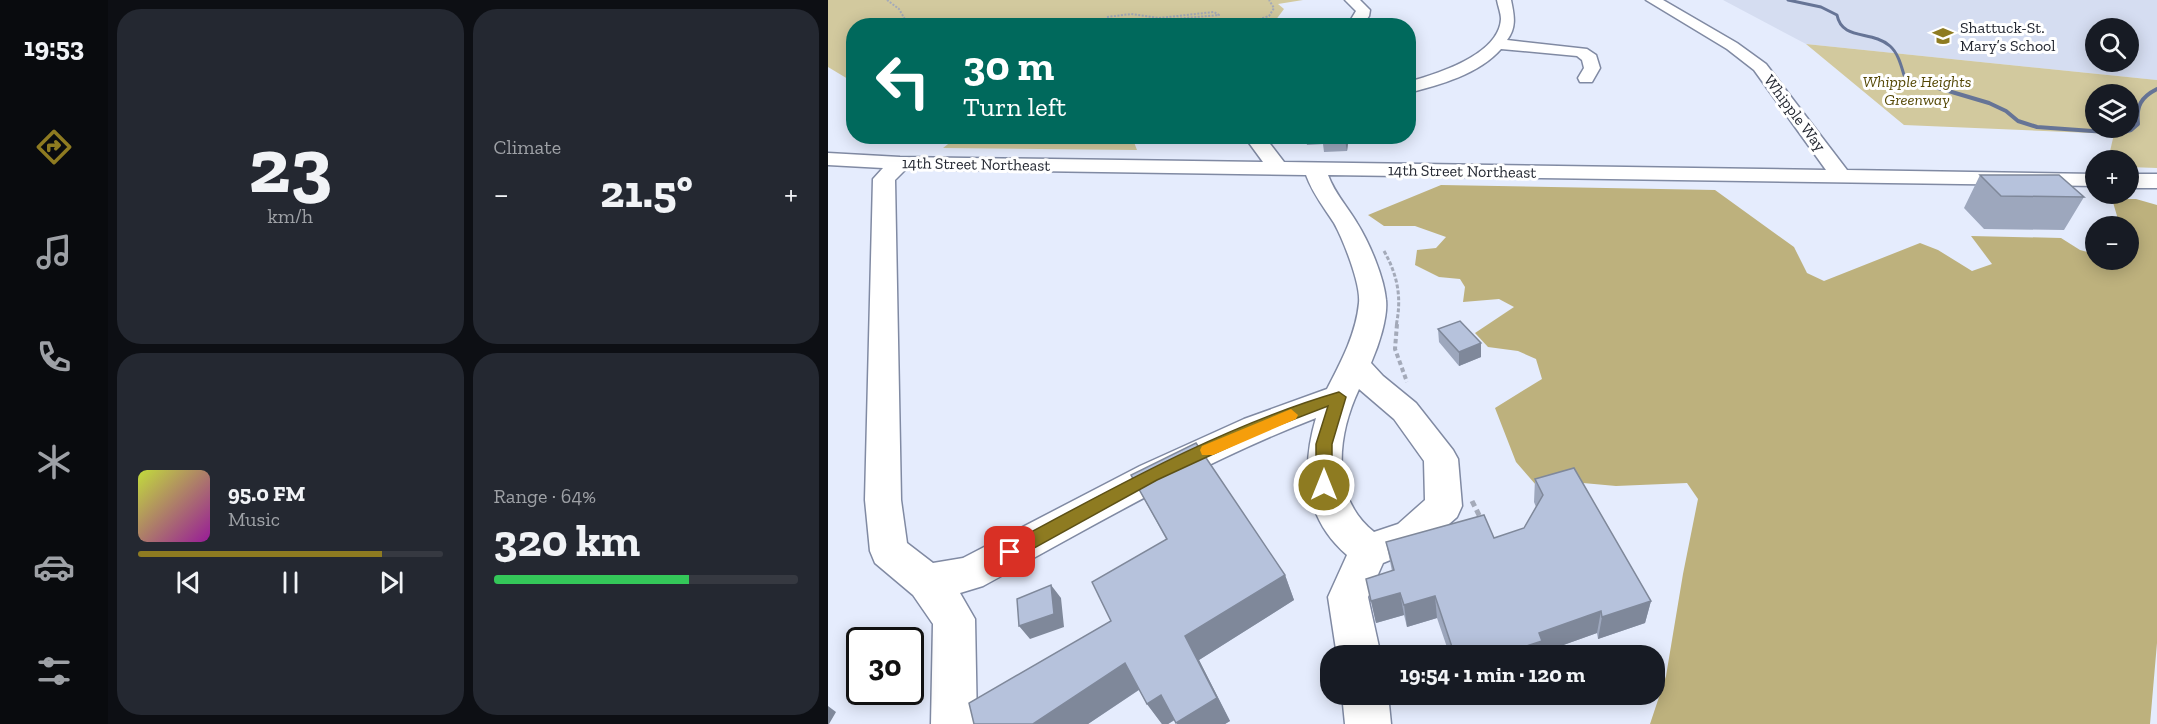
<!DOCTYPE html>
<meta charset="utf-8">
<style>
:root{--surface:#171b24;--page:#242831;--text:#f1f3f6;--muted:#9ea1a6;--line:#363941;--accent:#8e7b21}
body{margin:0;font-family:"Zilla Slab",serif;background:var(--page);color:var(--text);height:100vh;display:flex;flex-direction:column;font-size:22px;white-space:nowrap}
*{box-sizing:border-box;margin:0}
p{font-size:20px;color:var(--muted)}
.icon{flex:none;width:33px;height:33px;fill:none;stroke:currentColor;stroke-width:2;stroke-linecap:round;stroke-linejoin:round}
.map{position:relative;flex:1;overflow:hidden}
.sheet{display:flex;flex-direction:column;gap:9px;padding:9px;background:#0d0f14;width:720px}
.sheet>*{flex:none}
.top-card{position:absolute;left:18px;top:18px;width:570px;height:126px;border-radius:24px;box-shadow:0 3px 15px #0003;background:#00695c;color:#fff;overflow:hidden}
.buttons{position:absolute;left:1257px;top:18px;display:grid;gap:12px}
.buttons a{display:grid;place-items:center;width:54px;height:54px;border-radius:50%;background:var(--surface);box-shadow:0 3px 15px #0003;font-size:30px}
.speed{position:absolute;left:18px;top:627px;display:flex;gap:12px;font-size:30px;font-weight:700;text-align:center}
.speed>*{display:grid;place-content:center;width:78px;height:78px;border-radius:50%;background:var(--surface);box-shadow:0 3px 15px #0003;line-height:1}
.speed .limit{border:3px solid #111;border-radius:9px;background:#fff;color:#111}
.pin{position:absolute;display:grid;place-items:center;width:51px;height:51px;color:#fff;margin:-26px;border-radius:12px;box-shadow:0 3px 9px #0006}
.me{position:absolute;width:66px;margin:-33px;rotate:0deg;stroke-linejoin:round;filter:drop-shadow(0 0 4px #0008)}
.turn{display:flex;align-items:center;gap:21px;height:126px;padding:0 18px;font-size:27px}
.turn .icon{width:78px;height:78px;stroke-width:2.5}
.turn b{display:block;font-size:42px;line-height:51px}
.big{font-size:45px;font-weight:800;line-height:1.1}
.sheet .widget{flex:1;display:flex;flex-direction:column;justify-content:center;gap:9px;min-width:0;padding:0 21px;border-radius:24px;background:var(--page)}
.sheet .dial{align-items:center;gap:0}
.dial b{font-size:78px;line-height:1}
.song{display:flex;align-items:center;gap:18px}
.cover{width:72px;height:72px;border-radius:9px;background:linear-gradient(135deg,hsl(70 70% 55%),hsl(300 70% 35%))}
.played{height:6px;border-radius:3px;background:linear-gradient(90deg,var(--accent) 80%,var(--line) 80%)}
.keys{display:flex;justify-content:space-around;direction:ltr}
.heat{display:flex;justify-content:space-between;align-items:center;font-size:33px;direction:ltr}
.charge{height:9px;border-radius:4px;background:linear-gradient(90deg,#34c759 64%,var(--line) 0)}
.sheet .tiles{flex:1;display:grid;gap:9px;grid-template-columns:repeat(2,1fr)}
.trip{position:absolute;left:492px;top:645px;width:345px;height:60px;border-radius:24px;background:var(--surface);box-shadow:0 3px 15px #0003;font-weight:800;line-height:60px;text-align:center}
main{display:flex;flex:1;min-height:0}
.dock{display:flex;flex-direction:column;width:108px;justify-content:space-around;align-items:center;background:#090b0e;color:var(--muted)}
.dock .icon{width:42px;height:42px}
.dock .current{color:var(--accent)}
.dock b{font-size:27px;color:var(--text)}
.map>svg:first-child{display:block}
</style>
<main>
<nav class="dock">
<b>19:53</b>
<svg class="icon current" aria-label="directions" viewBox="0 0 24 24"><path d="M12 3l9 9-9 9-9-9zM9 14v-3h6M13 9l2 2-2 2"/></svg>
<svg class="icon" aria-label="music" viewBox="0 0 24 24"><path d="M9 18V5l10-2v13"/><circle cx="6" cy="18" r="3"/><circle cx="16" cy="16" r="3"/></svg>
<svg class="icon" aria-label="phone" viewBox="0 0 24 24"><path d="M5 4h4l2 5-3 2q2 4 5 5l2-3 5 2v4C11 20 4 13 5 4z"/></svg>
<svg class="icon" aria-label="climate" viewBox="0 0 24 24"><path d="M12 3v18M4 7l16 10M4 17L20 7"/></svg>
<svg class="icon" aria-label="car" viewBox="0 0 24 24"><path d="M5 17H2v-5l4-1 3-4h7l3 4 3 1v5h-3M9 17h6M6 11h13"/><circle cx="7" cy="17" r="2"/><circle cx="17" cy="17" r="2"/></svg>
<svg class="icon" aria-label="filters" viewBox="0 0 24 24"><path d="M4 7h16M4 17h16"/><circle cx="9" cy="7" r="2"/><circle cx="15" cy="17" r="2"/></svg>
</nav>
<section class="sheet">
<div class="tiles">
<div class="widget dial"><b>23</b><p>km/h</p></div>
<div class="widget"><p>Climate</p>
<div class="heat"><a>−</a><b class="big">21.5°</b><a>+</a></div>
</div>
<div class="widget">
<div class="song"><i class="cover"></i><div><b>95.0 FM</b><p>Music</p></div></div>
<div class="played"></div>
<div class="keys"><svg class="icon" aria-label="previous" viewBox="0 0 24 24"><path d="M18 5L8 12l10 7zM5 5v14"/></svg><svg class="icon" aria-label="pause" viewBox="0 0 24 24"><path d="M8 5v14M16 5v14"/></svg><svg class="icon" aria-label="next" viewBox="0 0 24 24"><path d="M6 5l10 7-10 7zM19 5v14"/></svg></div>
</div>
<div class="widget"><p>Range · 64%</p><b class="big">320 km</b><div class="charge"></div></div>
</div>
</section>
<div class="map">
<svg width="1329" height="724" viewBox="0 0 1329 724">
<rect width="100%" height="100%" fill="#e5ecfd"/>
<path fill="#d5ddf1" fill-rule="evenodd" d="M895,0H1329V80L978,44ZM1268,28H1300V62H1268Z"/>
<path fill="#d2c99e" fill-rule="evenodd" d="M0,0H475L450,4L456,9L447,21L420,25L26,26L25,82L0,67Z
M978,44L1329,80V168L1301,167L1300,160H1280L1286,134L1076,125ZM1268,94H1300V128H1268Z
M304,137L309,150L115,148L129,137Z"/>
<path fill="#bdb17d" d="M613,185L887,190L966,247L979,273L996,281L1092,243L1110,250L1144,271L1164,264L1143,236L1233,238L1252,250L1267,254L1268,260H1300L1306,258L1301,246L1300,226H1292L1284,199H1308L1329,205V643L1322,724H822L838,676L855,574L870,499L859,483L788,486L744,482L708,485L688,462L667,408L714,379L708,359L690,351L660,347L647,333L686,307L671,299L635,302L637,287L632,279L611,277L587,265L589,250L608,248L618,237L587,226H556L540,215Z"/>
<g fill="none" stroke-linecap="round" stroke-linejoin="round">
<path stroke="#667496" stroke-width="3" d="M960,0L993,7L1009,15C1014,41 1044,30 1062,46C1070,53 1073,65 1076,75L1095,83"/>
<path stroke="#667496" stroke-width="4" d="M1090,82L1161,103L1178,111L1190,121L1209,127L1292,133L1303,130L1310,124C1308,106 1313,97 1329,89"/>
<g stroke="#808aa3" stroke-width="3">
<path id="minor" d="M517,0H532L542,10L541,16L534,26H519L528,11Z
M669,0H683C686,15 689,27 679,40L759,49L768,55L772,68L764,82H752L750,78L756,68L754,60L749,56L673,49C651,74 612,85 580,93V82C609,74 671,55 673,19C673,13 670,6 669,0Z
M818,0H835L909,43L938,64L1019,170L1268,174V186L500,175C507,194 519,206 529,223C541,242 556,277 558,300C560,318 550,347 543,363L555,376L588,403L625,450L630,459L634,506L629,517L596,546L555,563L540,597L553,656H509L500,597L519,555C476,518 473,469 488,418C372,463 264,526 155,586L132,593L147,619L149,724H103L105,624L85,595L47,563L42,551L37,500L45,179L55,168L0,165V153L72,157L435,162L416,136H436L456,162L998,170L926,70L899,49ZM78,169L478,175C485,194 495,206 506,223C515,239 533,284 531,303C528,334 513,362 499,389L416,419L312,466L135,558L105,563L79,543L73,500L67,180ZM531,389L566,419L596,461L597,500L570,524L546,532C502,497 509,436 531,389Z
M1300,174H1329V188H1300Z
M514,694H560L563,724H517Z"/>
</g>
<path stroke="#a4aab9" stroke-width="2" stroke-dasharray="2 1.5" stroke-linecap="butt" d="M59,0L71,9L81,26
M279,17L303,14L331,18L386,12L391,15L334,20L309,26
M411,26L441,16L446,8L441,0"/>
<path stroke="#a4aab9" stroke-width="3" stroke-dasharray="4 2" stroke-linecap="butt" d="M556,251C570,276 574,298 568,326"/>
<path stroke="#a4aab9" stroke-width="4" stroke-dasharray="4.5 3" stroke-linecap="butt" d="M569,324L567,349L579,382"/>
<path stroke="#a4aab9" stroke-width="5" stroke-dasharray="6 4" stroke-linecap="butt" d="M644,501L653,519"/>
<use href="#minor" fill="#fff" fill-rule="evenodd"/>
</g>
<path fill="#9da7bd" d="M73,136H119L109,144H78Z
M477,136H521L519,151L496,152L495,144L479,145Z
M1152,175L1256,197L1236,230L1156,229L1136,208Z
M610,329L653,343V357L631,366L611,342Z
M303,475L457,575L466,600L371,660L402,721L397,724H349L347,720L340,724H334L319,704L311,690L260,724H146L283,621L338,539Z
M707,479L823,601L817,623L770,639L769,633L713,653L712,656H622L609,618L579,627L576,615L548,623L538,579L564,571L558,542L666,538L696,528L708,507L706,502Z"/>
<path fill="#7f889a" d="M105,136H119L109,144Z
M518,136H521L519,151L517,140Z
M653,343V357L631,366V352Z
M457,575L466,600L371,660L402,721L397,724H349L357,636Z
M223,585L233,598L236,627L202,639L191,626Z
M572,593L576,615L548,623L543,601Z
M607,596L609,618L579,627L576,605Z
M823,601L817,623L770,639L774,617Z
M773,611L769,633L713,653L712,656H667L711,633Z
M297,663L315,687L260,724H205Z
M333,695L349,718L340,724H334L319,704Z
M0,706L8,712L1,724H0Z"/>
<path fill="#b6c2dc" stroke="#7f889a" stroke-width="1.5" d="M496,136H518L517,140H494Z
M1152,175H1231L1256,197L1173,196Z
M632,321L653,343L631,352L610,329Z
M368,443L457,575L357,636L389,698L348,723L333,695L319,704L297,663L205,724H146L141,703L283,621L264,582L339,539L303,475Z
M746,468L823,601L774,617L773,611L711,633L714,641L667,656H627L607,596L576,605L572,593L543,601L538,579L566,570L558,542L656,515L666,538L696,528L715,495L707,479Z
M223,585L226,614L191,626L189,599Z"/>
<path fill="#8e7b21" stroke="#5c5015" stroke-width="1.5" d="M511,392L518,397L504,444V485L501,490L496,492L490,490L488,485V444L500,406L433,432L329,480L188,558L182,560L175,558L173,552L175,547C282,490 394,426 511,392Z"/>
<path fill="#f59e0b" d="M463,409L470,415L468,419L385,455H374L372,450L374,446Z"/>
<defs>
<g id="school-bare" transform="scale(1.62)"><path d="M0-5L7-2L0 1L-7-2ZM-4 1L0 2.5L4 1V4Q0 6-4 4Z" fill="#8e7b21" stroke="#fff" stroke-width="2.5" paint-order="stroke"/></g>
</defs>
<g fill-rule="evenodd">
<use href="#school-bare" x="1115" y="36"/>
</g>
<g text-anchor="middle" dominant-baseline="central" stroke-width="6" stroke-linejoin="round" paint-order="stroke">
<g font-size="16" fill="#242832" stroke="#fff" text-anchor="start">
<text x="1132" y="27">Shattuck-St.<tspan x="1132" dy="18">Mary’s School</tspan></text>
</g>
<g font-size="16" font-style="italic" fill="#554806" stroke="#fff">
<text x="1089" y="81">Whipple Heights<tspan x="1089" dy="18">Greenway</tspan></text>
</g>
<g font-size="16" fill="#242832" stroke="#fff">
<text transform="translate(967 113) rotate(53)">Whipple Way</text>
<text transform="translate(148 164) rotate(1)">14th Street Northeast</text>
<text transform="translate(634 171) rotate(1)">14th Street Northeast</text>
</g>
</g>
</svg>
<div class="buttons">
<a><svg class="icon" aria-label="search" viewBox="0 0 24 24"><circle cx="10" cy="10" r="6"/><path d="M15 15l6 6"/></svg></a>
<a><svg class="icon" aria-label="layers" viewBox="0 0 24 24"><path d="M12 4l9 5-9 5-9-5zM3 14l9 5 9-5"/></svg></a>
<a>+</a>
<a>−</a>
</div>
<div class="speed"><div class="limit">30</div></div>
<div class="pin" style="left:182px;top:552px;background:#d93025"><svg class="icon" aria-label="arrive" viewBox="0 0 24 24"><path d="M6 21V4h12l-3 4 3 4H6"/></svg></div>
<svg class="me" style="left:496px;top:485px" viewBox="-20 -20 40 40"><circle r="17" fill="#8e7b21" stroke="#fff" stroke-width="3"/><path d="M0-11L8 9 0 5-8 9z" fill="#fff"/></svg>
<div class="trip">19:54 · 1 min · 120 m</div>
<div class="top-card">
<div class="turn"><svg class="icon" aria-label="left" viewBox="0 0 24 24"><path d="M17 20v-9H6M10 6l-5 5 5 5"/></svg><div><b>30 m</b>Turn left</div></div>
</div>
</div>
</main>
